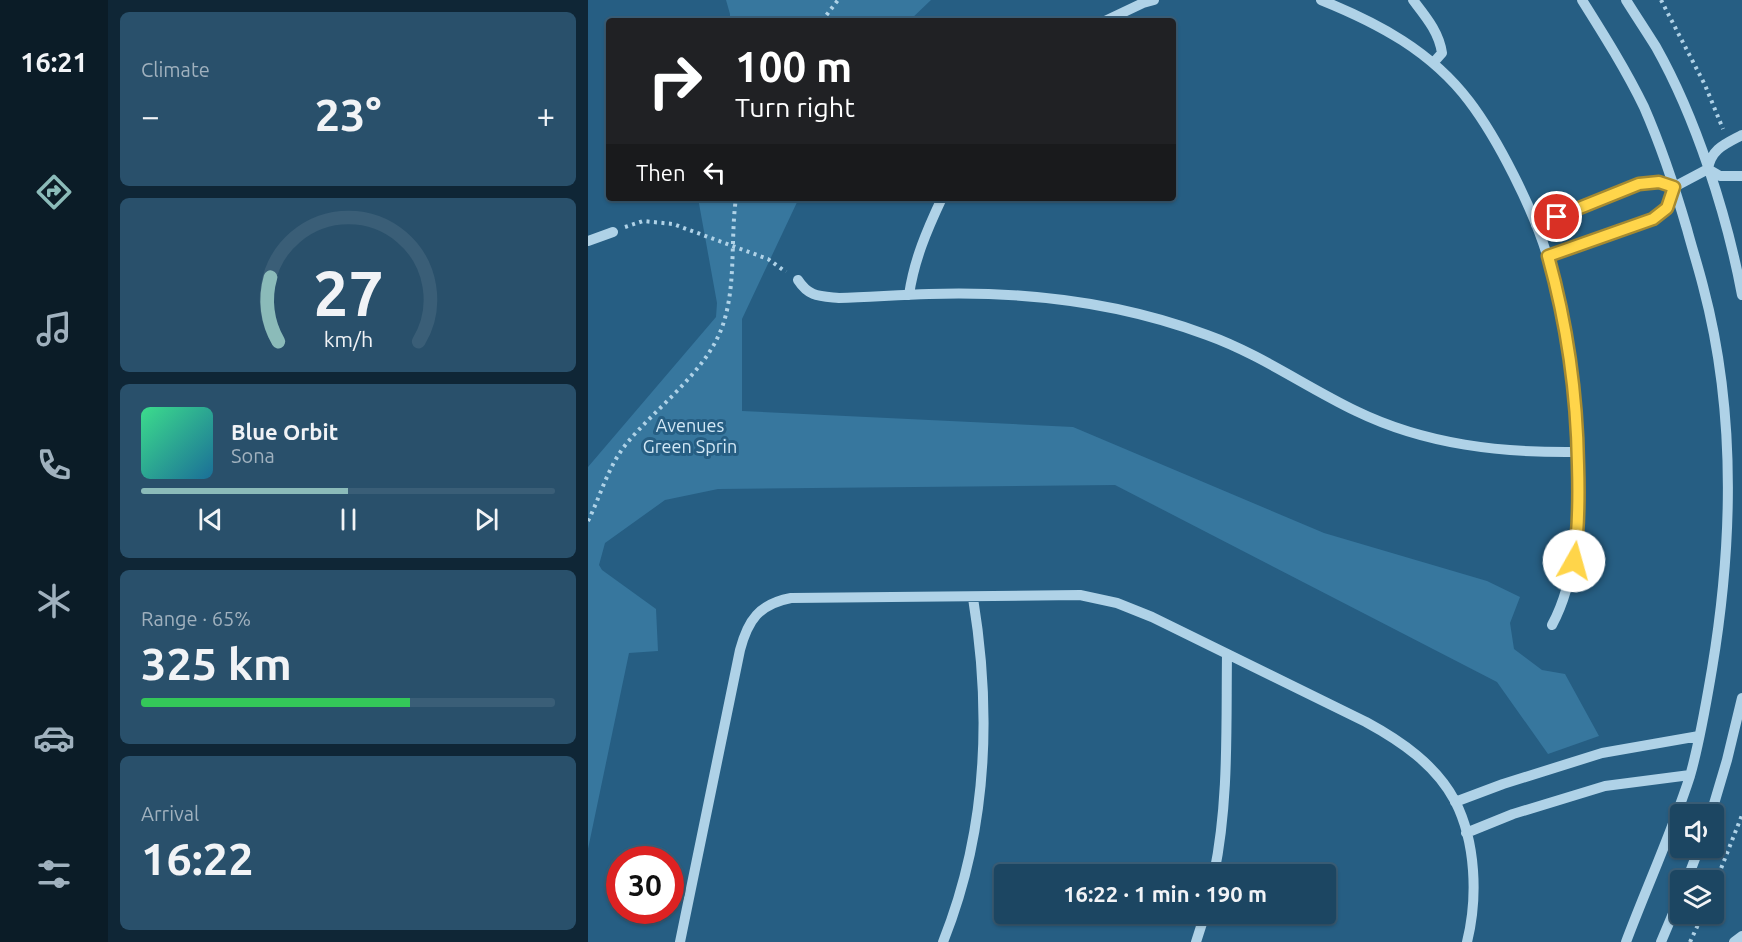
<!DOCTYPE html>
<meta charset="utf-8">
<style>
:root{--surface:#1c4662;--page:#29506b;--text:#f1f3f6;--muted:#a0b1be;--line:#3a5e77;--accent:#8bbbb9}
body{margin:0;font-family:Ubuntu,sans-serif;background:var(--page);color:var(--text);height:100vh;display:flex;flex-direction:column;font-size:22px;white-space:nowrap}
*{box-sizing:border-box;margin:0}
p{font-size:20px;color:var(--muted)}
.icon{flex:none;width:33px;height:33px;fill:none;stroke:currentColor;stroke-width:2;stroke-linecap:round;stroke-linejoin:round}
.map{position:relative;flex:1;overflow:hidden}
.drawer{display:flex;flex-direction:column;gap:12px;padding:12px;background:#0f2636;width:480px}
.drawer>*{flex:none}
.hud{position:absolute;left:18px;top:18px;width:570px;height:183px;border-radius:6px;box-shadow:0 2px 4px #0004,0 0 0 2px var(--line);background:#202124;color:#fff;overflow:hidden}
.fabs{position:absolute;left:1082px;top:804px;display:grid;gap:12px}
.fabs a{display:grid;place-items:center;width:54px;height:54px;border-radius:6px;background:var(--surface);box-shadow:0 2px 4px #0004,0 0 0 2px var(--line);font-size:30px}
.speed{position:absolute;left:18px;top:846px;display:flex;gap:12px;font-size:30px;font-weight:700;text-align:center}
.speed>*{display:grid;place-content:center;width:78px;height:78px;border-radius:50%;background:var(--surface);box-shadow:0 2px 4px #0004,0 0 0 2px var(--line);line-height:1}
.speed .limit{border:9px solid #d22;background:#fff;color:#111}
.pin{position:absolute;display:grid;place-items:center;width:51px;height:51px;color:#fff;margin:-26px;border:3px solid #fff;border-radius:50%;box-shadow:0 2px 6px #0007}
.me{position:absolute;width:66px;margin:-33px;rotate:7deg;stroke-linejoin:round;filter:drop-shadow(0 0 4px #0008)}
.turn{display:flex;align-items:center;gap:21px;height:126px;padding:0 30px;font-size:27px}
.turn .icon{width:78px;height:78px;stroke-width:2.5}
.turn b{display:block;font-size:42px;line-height:51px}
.then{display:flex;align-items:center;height:57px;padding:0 30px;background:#0003;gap:12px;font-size:22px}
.big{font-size:45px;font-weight:700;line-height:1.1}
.drawer .tile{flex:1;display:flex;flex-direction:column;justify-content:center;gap:9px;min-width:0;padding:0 21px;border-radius:9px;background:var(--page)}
.drawer .dial{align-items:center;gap:0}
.dial svg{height:156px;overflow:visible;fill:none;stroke:var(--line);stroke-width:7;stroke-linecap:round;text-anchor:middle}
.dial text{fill:var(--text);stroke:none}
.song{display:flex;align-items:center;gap:18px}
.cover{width:72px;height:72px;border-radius:9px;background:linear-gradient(135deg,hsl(150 70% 55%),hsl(200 70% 35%))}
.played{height:6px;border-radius:3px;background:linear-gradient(90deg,var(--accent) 50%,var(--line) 50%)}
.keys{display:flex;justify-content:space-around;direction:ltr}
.heat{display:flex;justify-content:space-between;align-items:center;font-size:33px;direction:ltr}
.charge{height:9px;border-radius:4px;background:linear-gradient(90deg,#34c759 65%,var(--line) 0)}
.trip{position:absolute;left:406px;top:864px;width:342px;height:60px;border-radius:6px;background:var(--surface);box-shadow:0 2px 4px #0004,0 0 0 2px var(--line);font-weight:700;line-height:60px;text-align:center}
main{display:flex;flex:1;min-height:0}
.dock{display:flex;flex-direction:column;width:108px;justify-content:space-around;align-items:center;background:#0b1c27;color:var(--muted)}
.dock .icon{width:42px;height:42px}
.dock .current{color:var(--accent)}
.dock b{font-size:27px;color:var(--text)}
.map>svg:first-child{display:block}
</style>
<main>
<nav class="dock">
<b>16:21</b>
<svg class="icon current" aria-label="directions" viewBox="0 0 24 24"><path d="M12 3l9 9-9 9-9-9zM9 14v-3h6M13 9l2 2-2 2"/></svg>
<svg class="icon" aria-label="music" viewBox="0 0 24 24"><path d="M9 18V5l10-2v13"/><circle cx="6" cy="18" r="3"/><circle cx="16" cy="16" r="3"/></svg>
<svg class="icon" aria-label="phone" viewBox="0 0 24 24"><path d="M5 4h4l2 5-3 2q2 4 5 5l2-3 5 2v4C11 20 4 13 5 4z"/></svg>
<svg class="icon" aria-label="climate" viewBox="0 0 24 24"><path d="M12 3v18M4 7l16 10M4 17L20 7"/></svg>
<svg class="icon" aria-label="car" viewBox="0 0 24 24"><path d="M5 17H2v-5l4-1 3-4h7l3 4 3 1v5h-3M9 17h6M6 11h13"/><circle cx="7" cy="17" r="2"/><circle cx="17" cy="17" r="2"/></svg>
<svg class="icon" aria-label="filters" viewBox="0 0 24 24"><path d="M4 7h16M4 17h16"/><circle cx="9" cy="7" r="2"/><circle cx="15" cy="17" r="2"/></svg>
</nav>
<section class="drawer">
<div class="tile"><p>Climate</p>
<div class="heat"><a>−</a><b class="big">23°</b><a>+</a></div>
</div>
<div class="tile dial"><svg viewBox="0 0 100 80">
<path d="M14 69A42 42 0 1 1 86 69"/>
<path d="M14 69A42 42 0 0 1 10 36" stroke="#8bbbb9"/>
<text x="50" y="56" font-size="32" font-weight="700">27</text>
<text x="50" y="72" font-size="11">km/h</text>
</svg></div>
<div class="tile">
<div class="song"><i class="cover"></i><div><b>Blue Orbit</b><p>Sona</p></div></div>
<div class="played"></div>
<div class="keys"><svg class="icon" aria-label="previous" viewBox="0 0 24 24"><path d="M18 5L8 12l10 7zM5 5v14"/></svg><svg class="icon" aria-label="pause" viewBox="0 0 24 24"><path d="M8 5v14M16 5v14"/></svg><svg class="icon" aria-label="next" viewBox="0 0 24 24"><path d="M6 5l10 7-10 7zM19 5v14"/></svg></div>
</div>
<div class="tile"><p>Range · 65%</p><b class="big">325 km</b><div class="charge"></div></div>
<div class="tile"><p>Arrival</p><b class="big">16:22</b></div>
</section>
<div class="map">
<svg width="1154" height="942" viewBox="0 0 1154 942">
<rect width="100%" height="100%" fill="#265e83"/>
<path fill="#37779e" d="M138,0H343L321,21H142V14Z
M110,198H211L154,319V411L485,427L736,533L899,581L932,597L922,623L926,649L954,670L977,674L1011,736L960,754L909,682L527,485L130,489L77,500L17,543L11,565L14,570L68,609L70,651L41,653L0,849V467L128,317L129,303Z"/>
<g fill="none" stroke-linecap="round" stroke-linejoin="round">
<path stroke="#afd2e7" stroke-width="4" stroke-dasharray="3 4.5" stroke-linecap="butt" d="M1073,0L1117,85L1135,129
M234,21L250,0
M37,227L55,221L85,224L180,259L198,272
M0,521C13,495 20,466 39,443C68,408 116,373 133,330C149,289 142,241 148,198
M1125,889L1154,815
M1102,942L1115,914"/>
<path stroke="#afd2e7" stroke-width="10" d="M733,0C790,23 843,51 881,101C910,139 945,209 959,255C989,348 1012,537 964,625
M825,0C838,17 851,32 854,53L846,62
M994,0C1016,35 1038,70 1056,107C1073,146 1087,188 1099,229C1104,248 1110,266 1115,286C1148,410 1145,543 1124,669C1118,704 1112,741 1102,776C1084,832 1059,886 1038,942
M1038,0C1048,16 1058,31 1068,47C1108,118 1139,215 1154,295
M517,21L555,3L566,0
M1120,169C1123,149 1137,144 1154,135
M1120,169L1132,176H1154
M948,225L1051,185L1071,182L1086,187L1120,169
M0,241L25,232
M960,256L1065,219L1079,208L1086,187
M210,280C221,297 231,296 251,298C281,297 311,295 341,294C435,291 531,302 619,335C672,354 718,387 768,411C838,445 914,453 990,452
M321,295C326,260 339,230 354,198
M867,802L915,784L1014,753L1111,736
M1123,814L1139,760L1154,698
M878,833L925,814L1017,786L1102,775
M626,874C641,802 638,727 639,654
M1099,880L1111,848
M92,942L152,650C160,620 171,604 203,598L492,595L529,603L564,617L778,722C813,741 848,765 867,801C888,842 890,898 879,942
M355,942C399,832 404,714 385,598
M608,942L617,914
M1073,942L1092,897
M1146,942L1154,936"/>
</g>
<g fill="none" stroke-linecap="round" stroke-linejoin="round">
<g stroke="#a68a30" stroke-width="15">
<path id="route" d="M969,217L1051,184L1071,182L1086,187L1079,208L1065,219L960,256C979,324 989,394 990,465C991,498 991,529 986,561"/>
</g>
<use href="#route" stroke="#ffd54a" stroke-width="10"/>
</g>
<g text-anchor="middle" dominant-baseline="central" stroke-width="6" stroke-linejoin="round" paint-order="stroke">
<g font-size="18" fill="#d2e8f6" stroke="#265e83">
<text x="102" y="425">Avenues<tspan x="102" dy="21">Green Sprin</tspan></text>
</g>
</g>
</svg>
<div class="fabs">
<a><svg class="icon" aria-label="sound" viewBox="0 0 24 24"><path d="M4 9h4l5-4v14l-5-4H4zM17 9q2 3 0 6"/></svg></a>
<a><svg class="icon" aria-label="layers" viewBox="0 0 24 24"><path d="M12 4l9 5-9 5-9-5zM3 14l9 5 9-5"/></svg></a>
</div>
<div class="speed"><div class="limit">30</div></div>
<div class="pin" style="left:969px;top:217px;background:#d93025"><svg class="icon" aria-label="arrive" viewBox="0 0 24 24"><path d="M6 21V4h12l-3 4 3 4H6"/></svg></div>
<svg class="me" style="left:986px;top:561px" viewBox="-20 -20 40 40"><circle r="19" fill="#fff"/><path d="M0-13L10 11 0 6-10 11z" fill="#ffd54a"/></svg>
<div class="trip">16:22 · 1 min · 190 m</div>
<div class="hud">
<div class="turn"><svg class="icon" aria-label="right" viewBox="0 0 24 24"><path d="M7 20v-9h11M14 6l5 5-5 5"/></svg><div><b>100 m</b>Turn right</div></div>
<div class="then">Then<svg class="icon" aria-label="left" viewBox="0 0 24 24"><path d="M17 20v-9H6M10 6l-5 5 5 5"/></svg></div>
</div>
</div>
</main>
